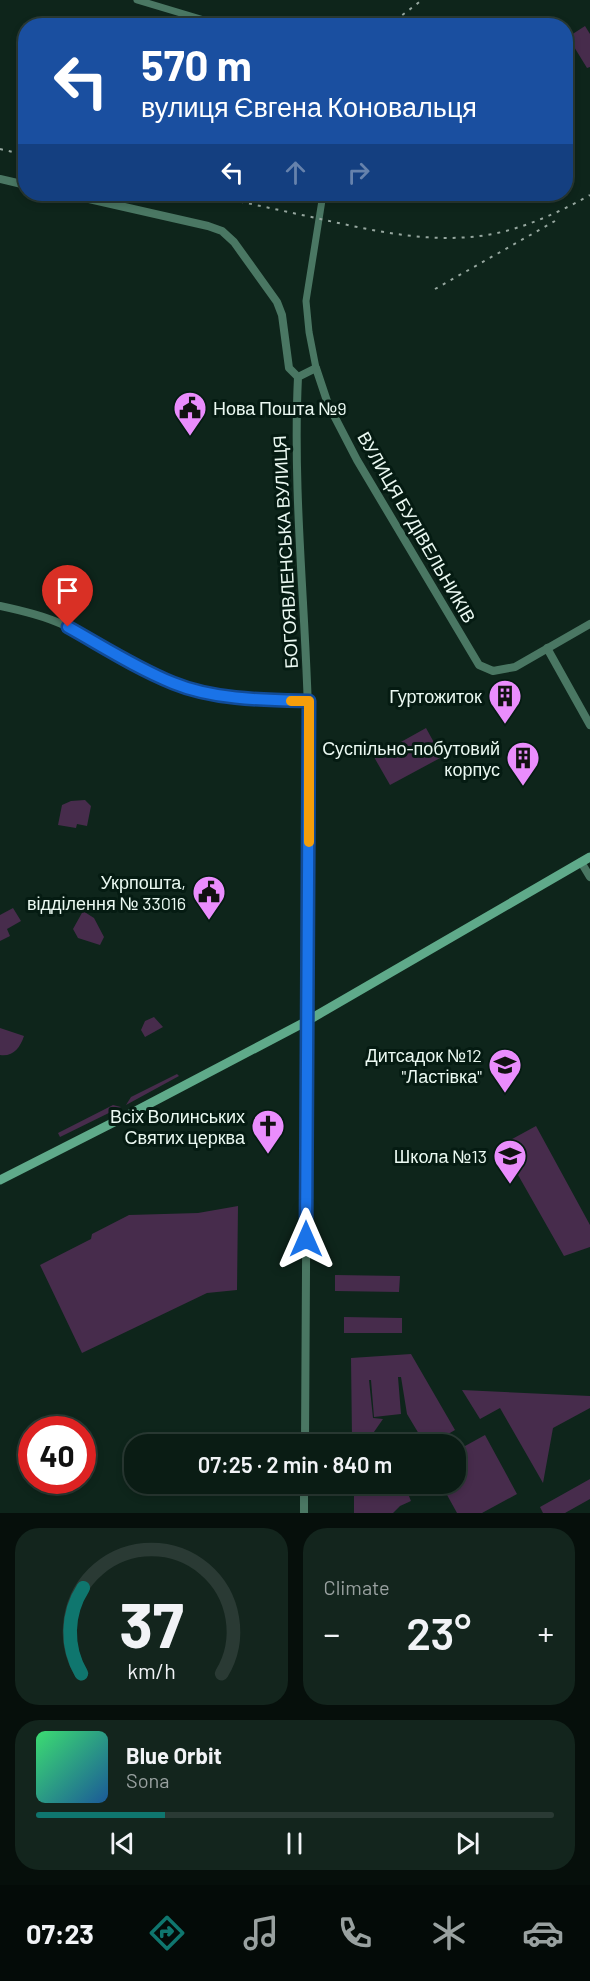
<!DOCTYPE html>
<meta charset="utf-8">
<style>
:root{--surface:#0a1c14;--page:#13251d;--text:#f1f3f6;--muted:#99a1a0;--line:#2a3a34;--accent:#0f766e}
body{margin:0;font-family:Barlow,sans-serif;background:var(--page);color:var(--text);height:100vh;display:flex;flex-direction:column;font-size:22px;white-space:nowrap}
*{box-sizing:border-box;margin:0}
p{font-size:20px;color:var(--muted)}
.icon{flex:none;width:33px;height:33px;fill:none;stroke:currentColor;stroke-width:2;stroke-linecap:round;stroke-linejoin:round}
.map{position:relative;height:1513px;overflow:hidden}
.drawer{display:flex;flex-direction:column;gap:15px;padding:15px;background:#060f0b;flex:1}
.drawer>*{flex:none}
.guide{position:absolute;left:18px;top:18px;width:555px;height:183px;border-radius:24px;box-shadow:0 3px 9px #0003,0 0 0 2px var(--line);background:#1a4fa0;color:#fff;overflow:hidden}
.speed{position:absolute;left:18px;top:1416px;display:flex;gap:12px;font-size:30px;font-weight:700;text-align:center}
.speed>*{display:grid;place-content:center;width:78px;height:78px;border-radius:50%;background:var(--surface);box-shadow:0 3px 9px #0003,0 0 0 2px var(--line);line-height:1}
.speed .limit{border:9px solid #d22;background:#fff;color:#111}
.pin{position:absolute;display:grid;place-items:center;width:51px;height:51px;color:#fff;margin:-62px -26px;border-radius:50% 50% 50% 0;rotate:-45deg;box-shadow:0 0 6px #0007}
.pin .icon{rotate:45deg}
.me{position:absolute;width:66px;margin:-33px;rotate:0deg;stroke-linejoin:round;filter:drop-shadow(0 0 4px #0008)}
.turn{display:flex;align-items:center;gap:21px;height:126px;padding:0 24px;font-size:27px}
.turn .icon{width:78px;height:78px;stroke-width:2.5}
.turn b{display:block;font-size:42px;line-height:51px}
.lanes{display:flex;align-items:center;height:57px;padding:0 24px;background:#0003;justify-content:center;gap:30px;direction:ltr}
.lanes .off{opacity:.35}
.big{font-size:45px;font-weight:600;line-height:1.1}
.drawer .widget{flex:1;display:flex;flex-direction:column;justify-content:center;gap:9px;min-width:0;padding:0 21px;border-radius:24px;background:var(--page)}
.drawer .dial{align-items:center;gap:0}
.dial svg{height:156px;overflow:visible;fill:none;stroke:var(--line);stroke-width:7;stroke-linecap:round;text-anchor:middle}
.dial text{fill:var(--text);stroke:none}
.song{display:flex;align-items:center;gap:18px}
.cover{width:72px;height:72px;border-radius:9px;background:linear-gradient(135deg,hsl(140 70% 55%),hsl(210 70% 35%))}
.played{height:6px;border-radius:3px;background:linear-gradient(90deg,var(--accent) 25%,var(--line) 25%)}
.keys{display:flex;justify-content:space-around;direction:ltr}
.heat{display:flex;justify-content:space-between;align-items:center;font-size:33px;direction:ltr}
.drawer .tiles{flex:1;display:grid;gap:15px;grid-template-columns:1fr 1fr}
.widget:last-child{grid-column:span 2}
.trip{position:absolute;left:124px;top:1434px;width:342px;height:60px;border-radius:24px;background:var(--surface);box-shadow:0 3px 9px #0003,0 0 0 2px var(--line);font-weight:600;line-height:60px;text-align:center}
.tab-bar{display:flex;height:96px;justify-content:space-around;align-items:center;background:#040b08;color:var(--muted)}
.tab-bar .icon{width:42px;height:42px}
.tab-bar .active{color:var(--accent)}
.tab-bar b{font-size:27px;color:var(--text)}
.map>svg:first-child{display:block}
</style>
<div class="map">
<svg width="590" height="1513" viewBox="0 0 590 1513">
<rect width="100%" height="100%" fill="#0e251b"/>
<path fill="#472c4c" d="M585,26L590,34V67L587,68L568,37Z
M426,728L442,757L390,785L374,757Z
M85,800L91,806L87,826L77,824L76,828L58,825L62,805L71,801Z
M13,908L21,921L7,929L10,936L0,941V915Z
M83,911L94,918L104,937L100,945L78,938L73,929Z
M154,1017L163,1027L145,1037L141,1030L145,1021Z
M0,1028L24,1036C20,1048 13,1057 0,1055Z
M177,1074L179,1076L126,1105L131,1097Z
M113,1105L121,1107L60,1137L58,1133Z
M536,1126L590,1225V1247L564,1256L501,1145Z
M238,1206L237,1290L207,1293L82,1353L40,1265L91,1239L92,1234L129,1215L198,1213Z
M335,1275L400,1276L399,1292L335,1291Z
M344,1317L402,1318V1333H344Z
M411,1354L455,1430L431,1444H425L407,1414L401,1377H398L401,1414L374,1417L371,1380H369L373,1418L383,1419L367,1442L352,1439L351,1358Z
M462,1390L590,1396V1408L553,1428L543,1483L500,1408L480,1419Z
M485,1435L517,1494L482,1513H457L441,1484H456V1451Z
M590,1479V1499L565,1513H543L540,1507Z
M354,1484H404L411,1501L400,1506L393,1513H354Z"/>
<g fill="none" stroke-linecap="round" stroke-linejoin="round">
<path stroke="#4a7763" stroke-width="7" d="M137,0L224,26
M316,368L309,332L306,301L323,194"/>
<path stroke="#4a7763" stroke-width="8" d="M0,179L26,185
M67,194L208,226L222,231L234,242L277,302L282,315L289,368L298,377
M298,377C292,503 308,627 309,752L305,1444
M298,377L316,368L328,404L357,460L479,665L493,671L515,667L590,624
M0,606C23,611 45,616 66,626C102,643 135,667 172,683C214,700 264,700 309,701
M547,648L590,725
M581,862L590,877
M304,1513V1484"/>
<path stroke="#5faa8a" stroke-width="9" d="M0,1180L128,1115L307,1021L590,857"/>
<path stroke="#96a79f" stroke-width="2" stroke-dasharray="3 6" stroke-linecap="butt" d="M388,26L422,0
M0,149L26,155
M205,194C242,202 279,210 316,218C374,231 433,245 493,234C527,227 560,212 590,195
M435,289L555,221"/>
</g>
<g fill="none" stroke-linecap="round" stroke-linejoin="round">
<g stroke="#114b97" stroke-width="15">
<path id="route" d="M68,627C102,646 136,668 173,683C214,700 265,700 309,701L306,1239"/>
</g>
<use href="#route" stroke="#1a73e8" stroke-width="10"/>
<path stroke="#f59e0b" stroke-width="10" d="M291,701H309V842"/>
</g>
<defs>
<g id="civic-pin" transform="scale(1.725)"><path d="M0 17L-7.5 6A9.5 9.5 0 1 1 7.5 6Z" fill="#ea8dfd" stroke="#051b12"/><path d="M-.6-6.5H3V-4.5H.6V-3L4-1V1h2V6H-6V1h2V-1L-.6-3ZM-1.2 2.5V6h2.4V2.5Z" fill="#111"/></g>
<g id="building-pin" transform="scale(1.725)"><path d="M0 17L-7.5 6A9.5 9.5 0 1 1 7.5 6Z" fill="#ea8dfd" stroke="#051b12"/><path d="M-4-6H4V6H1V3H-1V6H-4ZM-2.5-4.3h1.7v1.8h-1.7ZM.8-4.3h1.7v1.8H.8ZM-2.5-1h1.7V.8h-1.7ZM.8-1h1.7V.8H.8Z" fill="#111"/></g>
<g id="school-pin" transform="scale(1.725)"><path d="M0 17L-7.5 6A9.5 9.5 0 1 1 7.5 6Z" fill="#ea8dfd" stroke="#051b12"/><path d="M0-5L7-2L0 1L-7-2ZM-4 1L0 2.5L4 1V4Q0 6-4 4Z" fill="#111"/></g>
<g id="church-pin" transform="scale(1.725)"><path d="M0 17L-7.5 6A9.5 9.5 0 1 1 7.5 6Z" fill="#ea8dfd" stroke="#051b12"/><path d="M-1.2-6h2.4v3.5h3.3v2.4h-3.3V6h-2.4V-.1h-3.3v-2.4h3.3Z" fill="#111"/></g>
</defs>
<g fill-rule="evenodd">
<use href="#civic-pin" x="190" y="408"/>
<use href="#building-pin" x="505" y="696"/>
<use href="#building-pin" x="523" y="758"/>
<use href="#civic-pin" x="209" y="892"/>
<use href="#school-pin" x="505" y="1065"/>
<use href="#church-pin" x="268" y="1126"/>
<use href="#school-pin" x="510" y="1156"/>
</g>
<g text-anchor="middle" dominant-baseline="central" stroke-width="6" stroke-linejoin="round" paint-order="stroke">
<g font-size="18" fill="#ebf9f2" stroke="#051b12" text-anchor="end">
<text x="213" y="408" text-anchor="start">Нова Пошта №9</text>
<text x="482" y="696">Гуртожиток</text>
<text x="500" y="748">Суспільно-побутовий<tspan x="500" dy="21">корпус</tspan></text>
<text x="186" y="882">Укрпошта,<tspan x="186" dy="21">відділення № 33016</tspan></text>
<text x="482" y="1055">Дитсадок №12<tspan x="482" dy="21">"Ластівка"</tspan></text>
<text x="245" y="1116">Всіх Волинських<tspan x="245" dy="21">Святих церква</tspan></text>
<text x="487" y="1156">Школа №13</text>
</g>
<g font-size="18" fill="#ebf9f2" stroke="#051b12">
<text transform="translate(417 527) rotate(60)">ВУЛИЦЯ БУДІВЕЛЬНИКІВ</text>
<text transform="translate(285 552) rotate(-93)">БОГОЯВЛЕНСЬКА ВУЛИЦЯ</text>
</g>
</g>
</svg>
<div class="speed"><div class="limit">40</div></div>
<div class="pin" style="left:68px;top:627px;background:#d93025"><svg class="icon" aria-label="arrive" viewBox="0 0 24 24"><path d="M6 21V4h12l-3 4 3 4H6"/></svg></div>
<svg class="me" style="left:306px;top:1239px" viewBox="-20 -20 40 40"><path d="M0-17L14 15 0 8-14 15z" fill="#1a73e8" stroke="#fff" stroke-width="4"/></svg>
<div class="trip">07:25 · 2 min · 840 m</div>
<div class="guide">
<div class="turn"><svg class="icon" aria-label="left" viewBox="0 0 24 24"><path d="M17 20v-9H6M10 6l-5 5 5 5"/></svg><div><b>570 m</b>вулиця Євгена Коновальця</div></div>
<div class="lanes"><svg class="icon" aria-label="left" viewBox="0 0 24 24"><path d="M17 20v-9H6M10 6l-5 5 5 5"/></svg><svg class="icon off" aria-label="ahead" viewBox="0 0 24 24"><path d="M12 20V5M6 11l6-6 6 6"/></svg><svg class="icon off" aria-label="right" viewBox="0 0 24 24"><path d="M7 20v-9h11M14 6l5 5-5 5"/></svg></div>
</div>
</div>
<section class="drawer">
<div class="tiles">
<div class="widget dial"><svg viewBox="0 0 100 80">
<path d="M14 69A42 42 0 1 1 86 69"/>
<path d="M14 69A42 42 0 0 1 15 25" stroke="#0f766e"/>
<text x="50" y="56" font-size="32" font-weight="700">37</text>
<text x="50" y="72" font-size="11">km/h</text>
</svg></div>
<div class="widget"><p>Climate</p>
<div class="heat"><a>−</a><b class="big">23°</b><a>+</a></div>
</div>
<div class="widget">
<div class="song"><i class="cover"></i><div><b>Blue Orbit</b><p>Sona</p></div></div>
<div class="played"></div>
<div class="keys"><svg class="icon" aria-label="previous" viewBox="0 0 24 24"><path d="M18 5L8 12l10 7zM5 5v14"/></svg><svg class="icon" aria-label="pause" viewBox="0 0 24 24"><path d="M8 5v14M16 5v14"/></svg><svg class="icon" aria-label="next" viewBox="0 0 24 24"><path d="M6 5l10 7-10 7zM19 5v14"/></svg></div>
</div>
</div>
</section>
<nav class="tab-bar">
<b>07:23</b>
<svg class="icon active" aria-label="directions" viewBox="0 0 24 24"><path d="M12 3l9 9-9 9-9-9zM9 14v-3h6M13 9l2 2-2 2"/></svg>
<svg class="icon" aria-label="music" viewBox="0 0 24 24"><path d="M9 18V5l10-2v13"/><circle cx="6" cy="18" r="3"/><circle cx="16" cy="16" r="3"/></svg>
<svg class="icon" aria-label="phone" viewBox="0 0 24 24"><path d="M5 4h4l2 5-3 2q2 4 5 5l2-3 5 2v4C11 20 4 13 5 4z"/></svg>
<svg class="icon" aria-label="climate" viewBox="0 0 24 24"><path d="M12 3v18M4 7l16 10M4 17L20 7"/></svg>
<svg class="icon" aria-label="car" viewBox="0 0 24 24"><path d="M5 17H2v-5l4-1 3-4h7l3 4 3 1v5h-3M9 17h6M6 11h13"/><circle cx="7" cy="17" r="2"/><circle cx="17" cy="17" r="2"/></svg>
</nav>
